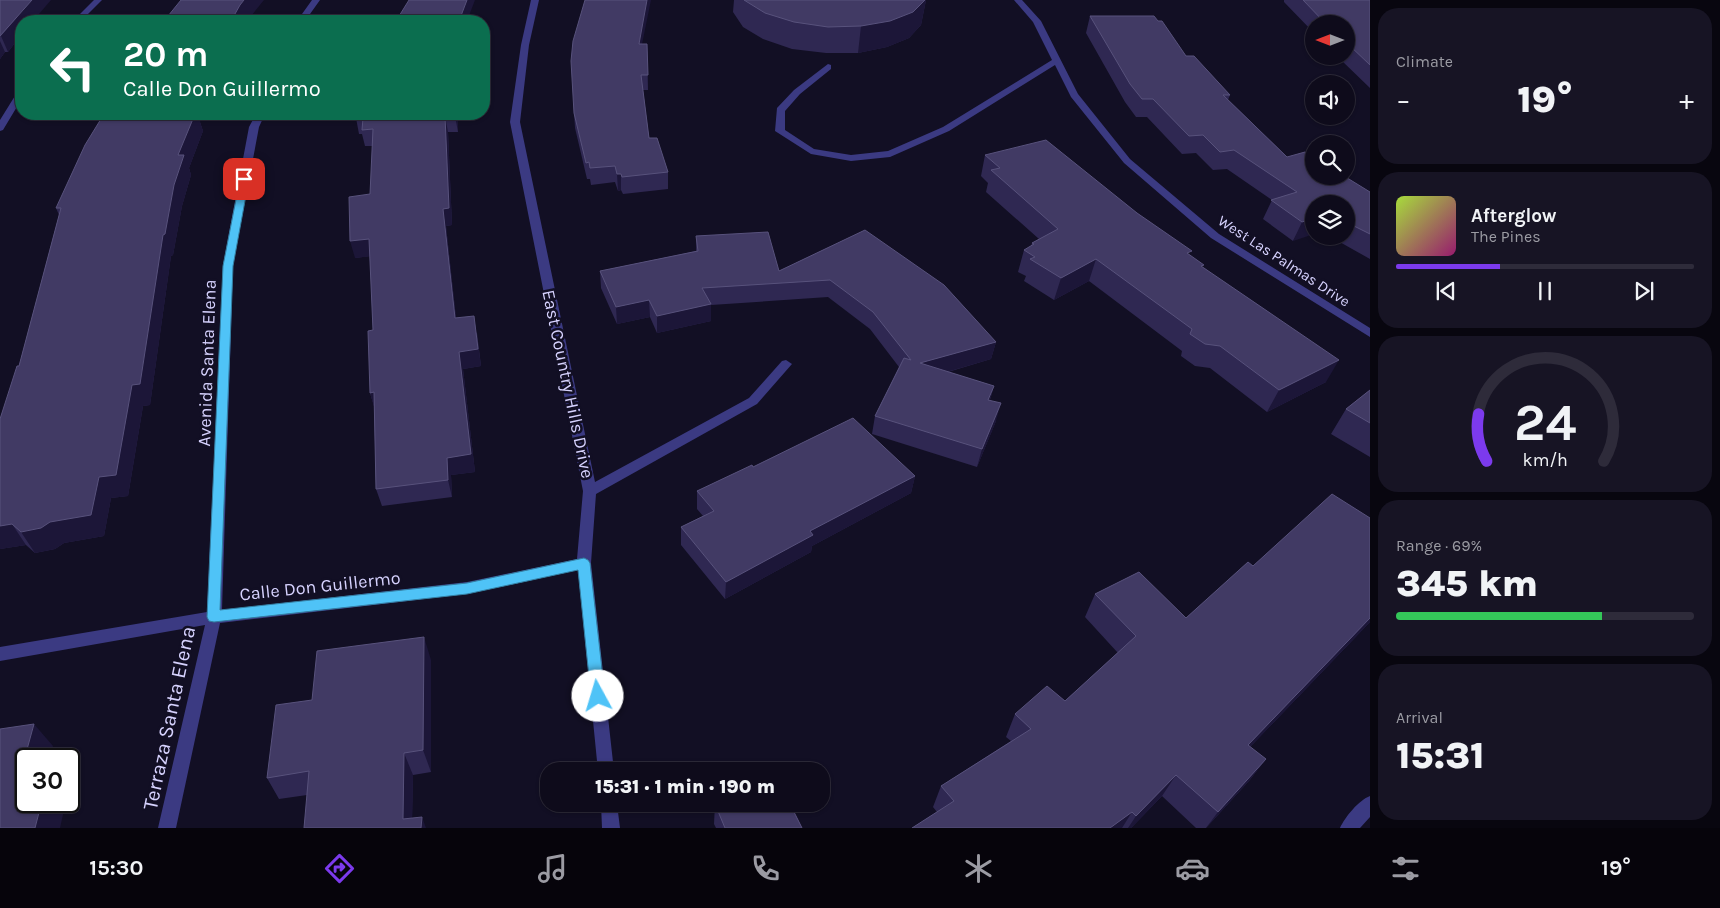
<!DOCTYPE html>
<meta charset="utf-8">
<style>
:root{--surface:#0e0b1b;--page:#171424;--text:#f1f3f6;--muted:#9b9ba3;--line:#2e2b3a;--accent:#7c3aed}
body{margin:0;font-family:Karla,sans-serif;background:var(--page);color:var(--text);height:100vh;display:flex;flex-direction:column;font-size:19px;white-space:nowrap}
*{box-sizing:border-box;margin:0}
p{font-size:16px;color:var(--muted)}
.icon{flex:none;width:28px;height:28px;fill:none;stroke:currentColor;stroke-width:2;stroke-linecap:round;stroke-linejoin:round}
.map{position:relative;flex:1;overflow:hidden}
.sheet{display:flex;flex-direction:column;gap:8px;padding:8px;background:#08060f;width:350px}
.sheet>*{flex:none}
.banner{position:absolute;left:15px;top:15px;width:475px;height:105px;border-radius:20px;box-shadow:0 1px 4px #0004,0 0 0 1px var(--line);background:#0b6e4f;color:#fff;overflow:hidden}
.needle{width:32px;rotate:270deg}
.controls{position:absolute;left:1305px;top:15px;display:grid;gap:10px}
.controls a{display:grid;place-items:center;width:50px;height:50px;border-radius:50%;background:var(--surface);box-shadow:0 1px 4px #0004,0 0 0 1px var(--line);font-size:25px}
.speed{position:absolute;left:15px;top:748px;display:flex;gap:10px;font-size:25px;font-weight:700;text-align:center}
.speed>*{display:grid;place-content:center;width:65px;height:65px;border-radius:50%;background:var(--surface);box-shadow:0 1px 4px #0004,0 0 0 1px var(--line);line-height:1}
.speed .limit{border:2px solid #111;border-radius:8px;background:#fff;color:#111}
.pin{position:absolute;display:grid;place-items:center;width:42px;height:42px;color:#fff;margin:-21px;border-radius:10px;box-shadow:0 2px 8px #0006}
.me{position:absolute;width:55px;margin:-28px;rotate:354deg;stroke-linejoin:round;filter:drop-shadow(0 0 4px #0008)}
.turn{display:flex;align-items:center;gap:18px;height:105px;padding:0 25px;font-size:22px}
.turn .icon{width:65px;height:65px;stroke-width:2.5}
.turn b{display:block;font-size:35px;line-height:42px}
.big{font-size:38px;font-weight:800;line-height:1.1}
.sheet .card{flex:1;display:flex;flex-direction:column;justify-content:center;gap:8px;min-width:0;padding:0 18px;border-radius:20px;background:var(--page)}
.sheet .dial{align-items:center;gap:0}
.dial svg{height:130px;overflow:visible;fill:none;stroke:var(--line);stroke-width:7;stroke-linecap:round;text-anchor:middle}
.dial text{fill:var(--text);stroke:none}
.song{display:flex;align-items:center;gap:15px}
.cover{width:60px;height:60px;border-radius:8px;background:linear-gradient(135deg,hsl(80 70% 55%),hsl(320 70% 35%))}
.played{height:5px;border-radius:2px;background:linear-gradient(90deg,var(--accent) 35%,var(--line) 35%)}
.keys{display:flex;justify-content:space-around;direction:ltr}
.heat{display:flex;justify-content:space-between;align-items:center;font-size:28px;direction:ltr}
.charge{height:8px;border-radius:4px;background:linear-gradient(90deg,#34c759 69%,var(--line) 0)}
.trip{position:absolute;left:540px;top:762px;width:290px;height:50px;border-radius:20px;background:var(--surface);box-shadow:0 1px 4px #0004,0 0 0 1px var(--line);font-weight:800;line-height:50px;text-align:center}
.dock{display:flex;height:80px;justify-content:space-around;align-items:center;background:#06040b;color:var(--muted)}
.dock .icon{width:35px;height:35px}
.dock .selected{color:var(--accent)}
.dock b{font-size:22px;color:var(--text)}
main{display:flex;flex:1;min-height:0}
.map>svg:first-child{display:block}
</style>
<main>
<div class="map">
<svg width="1370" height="828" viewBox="0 0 1370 828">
<rect width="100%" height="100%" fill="#120f24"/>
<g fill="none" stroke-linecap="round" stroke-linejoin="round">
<path fill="#3b3a82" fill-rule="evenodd" d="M94,0H102L81,21H73Z
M312,0H320L305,21H297Z
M531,0H539L529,45L520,122L595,482L749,398L782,361L786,360L792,364L757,404L596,494L591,563L614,771H598L578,570L467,594L220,623L176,828H158L205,625L0,661V647L207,612L223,265L249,127L256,114H265L259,127L233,265L222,610L467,582L577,559L583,491L510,122L521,45Z
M1014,0H1022L1041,21L1078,94L1130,159L1219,234L1370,328V337L1211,238L1124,163L1071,97L1055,65L949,131L890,157L851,161L811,154L775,131L777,108L794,90L828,64L831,65V69L800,94L785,111V130L814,149L851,155L888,151L943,127L1052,60L1033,22Z
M21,90V100L3,130L0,131V120L18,91Z
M1370,796V817L1360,828H1340C1345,817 1359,800 1370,796Z
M601,804H617L620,828H602Z"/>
</g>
<path fill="#2f2852" d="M0,0L21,21V35L8,52H5L0,59Z
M734,0H926L921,25L909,38L887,47L858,53H826L792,49L763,39L743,27L733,12Z
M1284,0H1370V88L1341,60H1338L1335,56H1346V24H1314V33L1284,2Z
M1090,16L1158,21L1186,56L1230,95L1228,100L1287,157L1370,192V259L1329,236H1346V204H1314L1293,241L1263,219L1272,200L1227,169L1213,170L1196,153L1182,154L1147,117H1136L1125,102L1086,33Z
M642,44H647L648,90H643L649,138L668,172V189L623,194L621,190L618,191L615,182L591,185L590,179H587L575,128L574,113Z
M357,114H458V132H448L452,225L446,226L456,318L477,333L481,366L463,369L475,472L451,475L452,497L382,506L376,489L374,406L370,393L373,330L370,256L355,258L370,194L373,146H365L362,134H359L356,118Z
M200,122L203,131L189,168L191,175L182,206L173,255L171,256L150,405L143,406L128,496L111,498L104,536L64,543L55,549L35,553L26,545L0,549V419L19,366L59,215L56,208Z
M985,155L1137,213L1191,256L1326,382L1267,412L1210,368L1195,366L1181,356L1182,351L1089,281L1054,300L1024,281L1026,276L1018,272L1024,250L1031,246L1032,243L1039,239L986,192L988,183L981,176Z
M865,230L996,342L991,359L948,372L994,386L990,400L996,421L977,467L872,434L875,416L899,367L870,329L828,297L711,305V321L657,333L650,317L617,324L601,288L600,271L696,251V236L779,271Z
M1370,390V457L1331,434L1346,409Z
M753,467L915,476L911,493L812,546L811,552L725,599L681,545V527L703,516L697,509V491Z
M1370,518V622L1250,747L1266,759L1249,781L1206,828H1196L1162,796L1131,828H912L937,812L933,807L941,786L1011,741L1006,737L1015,714L1065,701L1118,653L1085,617L1095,594L1186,618L1253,566Z
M431,660V772L413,775L412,818L426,828L307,795L279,799L267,778L312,700Z
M715,804H790L802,828H716L714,824Z"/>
<path fill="#1c1638" d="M32,0H51L33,21H21V35L8,52L1,36Z
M244,0H264L247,21H231L240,5Z
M467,0H475L467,21H459Z
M647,0H651L639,59V44Z
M925,0H926L921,25L909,38L887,47L858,53L861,26Z
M0,41L5,52L0,59Z
M191,114H204L200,122L203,131L189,168L191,175L182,206L173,255L171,256L150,405L143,406L128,496L111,498L104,536L64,543L55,549L35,553L21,532L99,477L132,385L178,155Z
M455,114H458V132L455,116Z
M445,116L448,132L452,225L446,226L458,336L455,318L443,209Z
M617,174H621V190L618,191Z
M1314,218V234L1293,241L1302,222Z
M369,239L373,256L355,258L350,241Z
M1096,259L1089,281L1054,300L1061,278Z
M649,300L650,317L617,324L616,307Z
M711,304V321L657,333V316Z
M474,316L481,366L463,369L475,472L451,475L452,497L448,480L447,458L459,352Z
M996,342L991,359L916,381L920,363Z
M1339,360L1326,382L1267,412L1279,390Z
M994,386L989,403L988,400Z
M374,392L375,410L370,393Z
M1001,403L996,421L977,467L982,449Z
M915,476L911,493L812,546L811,552L725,599L726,582L810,531Z
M12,524L26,545L0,549V526Z
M1370,618V622L1231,767L1248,745Z
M424,637L431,660V772L423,750Z
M34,724L53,746L50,759L26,753Z
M56,748L64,759H53Z
M404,753L413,775L412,828L403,819Z
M1266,759L1249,781L1206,828L1218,812Z
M69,764L74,770L69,792Z
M1176,775L1162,796L1131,828H1128L1136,816Z
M42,801H66L60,828H35Z
M1132,812L1122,828H1110Z
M422,817L426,828H421Z"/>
<path fill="#413a64" stroke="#58527c" d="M0,0H32L0,36Z
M181,0H244L240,5L231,21H164Z
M409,0H467L459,21H396Z
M585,0H647L639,44H647L648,75H641L649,138H657L668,172L622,177L621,174H617L615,166L590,168L589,162L586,163L574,113L571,61L573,41Z
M744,0H925L913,12L890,21L861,26L828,27L794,22L765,13Z
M1303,0H1370V65L1348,44H1346V24H1326Z
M1090,16H1154L1158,21H1162L1186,56H1194L1230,95H1223L1287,157L1305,152L1314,157V176H1344L1370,192V234L1346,222V204H1314V218L1302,222L1271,200L1297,192L1234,150L1220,152L1203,135L1189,136L1153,99H1142L1130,84Z
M104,114H195L178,155H184L174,185L165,234L163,235L140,384L132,385L116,475L99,477L91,515L50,522L41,528L21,532L12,524L0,526V419L17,366H19L61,208H56L85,145Z
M357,114H455V116H445L449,208L443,209L455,318L474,316L478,349L459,352L471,454L447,458L448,480L376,489L374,392L370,393L368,331L373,330L369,239L350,241L349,197L370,194L373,129L362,130L363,118H356Z
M1046,140L1137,213L1192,251L1187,253L1204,265L1201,266L1339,360L1279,390L1220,346L1205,344L1190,334L1192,329L1096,259L1061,278L1030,259L1035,257L1024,250L1034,244L1032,243L1058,229L991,170L1000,168L985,155Z
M865,230L944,285L996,342L920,363L994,386L988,400L1001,403L982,449L875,416L904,358L911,360L873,312L830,280L702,288L711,304L657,316L649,300L616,307L600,271L698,251L696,236L768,232L779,271Z
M1370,390V423L1346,409Z
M853,418L915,476L810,531L813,535L726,582L681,527L714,511L697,491L752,465L753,467Z
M1332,494L1370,518V618L1248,745L1266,759L1218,812L1176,775L1136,816L1132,812L1110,828H912L954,801L941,786L1031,729L1015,714L1047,686L1065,701L1136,636L1095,594L1139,572L1186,618L1248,562L1253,566Z
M424,637L423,750L404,753L403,819L422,817L421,828H304L309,771L267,778L276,705L312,700L317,651Z
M34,724L26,753L56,748L53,759H26V801H42L35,828H0V729Z
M715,804H790L802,828H725Z"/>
<path fill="#4fc3f7" stroke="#337fa1" d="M244,176L249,179L233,266L220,610L467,583L584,558L588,560L590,563L605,696L603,700L598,702L593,700L591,696L578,570L467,594L214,622L209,621L207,617L223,266L240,179Z"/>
<g text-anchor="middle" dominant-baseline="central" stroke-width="5" stroke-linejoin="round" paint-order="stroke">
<g font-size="15" fill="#d6d2fe" stroke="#120f24">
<text transform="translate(1284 261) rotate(33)">West Las Palmas Drive</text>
</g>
<g font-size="18" fill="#d6d2fe" stroke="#120f24">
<text transform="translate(207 363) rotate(-88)">Avenida Santa Elena</text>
<text transform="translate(568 384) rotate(78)">East Country Hills Drive</text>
<text transform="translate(320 586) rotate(-6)">Calle Don Guillermo</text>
</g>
<g font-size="21" fill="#d6d2fe" stroke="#120f24">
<text transform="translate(169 718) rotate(-78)">Terraza Santa Elena</text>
</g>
</g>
</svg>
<div class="controls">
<a><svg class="needle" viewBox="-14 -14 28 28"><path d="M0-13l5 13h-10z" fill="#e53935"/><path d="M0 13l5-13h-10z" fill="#9b9ba3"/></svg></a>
<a><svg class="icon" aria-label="sound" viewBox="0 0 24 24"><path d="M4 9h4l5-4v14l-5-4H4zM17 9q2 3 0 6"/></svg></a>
<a><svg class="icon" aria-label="search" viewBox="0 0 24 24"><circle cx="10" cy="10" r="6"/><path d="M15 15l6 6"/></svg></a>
<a><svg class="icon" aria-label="layers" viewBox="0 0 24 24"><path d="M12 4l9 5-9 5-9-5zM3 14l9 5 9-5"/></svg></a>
</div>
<div class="speed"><div class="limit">30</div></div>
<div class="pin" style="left:244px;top:179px;background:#d93025"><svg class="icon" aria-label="arrive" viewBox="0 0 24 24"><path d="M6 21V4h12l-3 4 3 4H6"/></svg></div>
<svg class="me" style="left:598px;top:696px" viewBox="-20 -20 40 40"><circle r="19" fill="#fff"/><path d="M0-13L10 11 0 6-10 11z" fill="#4fc3f7"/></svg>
<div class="trip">15:31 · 1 min · 190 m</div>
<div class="banner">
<div class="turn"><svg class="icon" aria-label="left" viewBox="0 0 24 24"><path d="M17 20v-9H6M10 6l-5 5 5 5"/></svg><div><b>20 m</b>Calle Don Guillermo</div></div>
</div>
</div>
<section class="sheet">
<div class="card"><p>Climate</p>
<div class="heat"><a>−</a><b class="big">19°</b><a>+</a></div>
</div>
<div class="card">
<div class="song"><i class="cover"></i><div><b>Afterglow</b><p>The Pines</p></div></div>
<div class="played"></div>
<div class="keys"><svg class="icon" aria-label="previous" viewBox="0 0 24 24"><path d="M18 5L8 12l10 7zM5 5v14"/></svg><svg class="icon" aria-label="pause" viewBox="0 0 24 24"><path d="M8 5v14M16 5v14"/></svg><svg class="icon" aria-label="next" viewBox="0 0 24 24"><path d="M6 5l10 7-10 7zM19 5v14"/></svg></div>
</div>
<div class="card dial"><svg viewBox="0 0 100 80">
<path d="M14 69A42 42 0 1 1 86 69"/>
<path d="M14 69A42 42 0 0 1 9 40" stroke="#7c3aed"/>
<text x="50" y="56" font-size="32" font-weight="700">24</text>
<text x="50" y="72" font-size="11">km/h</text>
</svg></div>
<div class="card"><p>Range · 69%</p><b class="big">345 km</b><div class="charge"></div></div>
<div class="card"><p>Arrival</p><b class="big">15:31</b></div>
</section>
</main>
<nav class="dock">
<b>15:30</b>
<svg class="icon selected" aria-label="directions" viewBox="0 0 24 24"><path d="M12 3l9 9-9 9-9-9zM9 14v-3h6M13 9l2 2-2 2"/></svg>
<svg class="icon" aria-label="music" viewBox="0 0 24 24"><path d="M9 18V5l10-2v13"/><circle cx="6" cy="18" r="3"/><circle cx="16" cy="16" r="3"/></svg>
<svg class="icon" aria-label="phone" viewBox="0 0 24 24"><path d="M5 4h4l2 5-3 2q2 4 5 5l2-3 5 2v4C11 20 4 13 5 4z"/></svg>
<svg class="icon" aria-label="climate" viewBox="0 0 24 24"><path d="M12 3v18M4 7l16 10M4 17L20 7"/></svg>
<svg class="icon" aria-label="car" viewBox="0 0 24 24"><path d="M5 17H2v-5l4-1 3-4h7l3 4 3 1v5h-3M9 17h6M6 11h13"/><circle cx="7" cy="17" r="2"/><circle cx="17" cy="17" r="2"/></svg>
<svg class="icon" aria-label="filters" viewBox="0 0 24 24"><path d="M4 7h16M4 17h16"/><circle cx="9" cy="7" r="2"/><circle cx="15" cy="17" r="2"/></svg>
<b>19°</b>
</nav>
